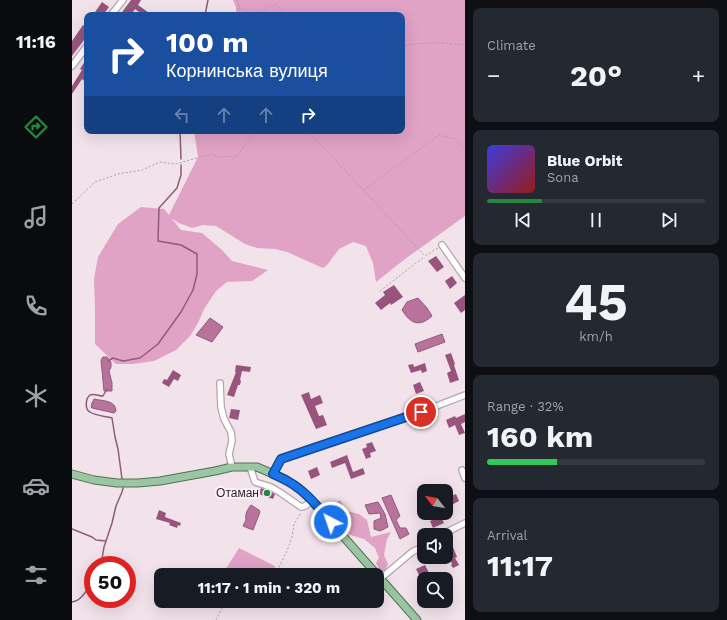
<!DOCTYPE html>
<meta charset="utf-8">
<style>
:root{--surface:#171b24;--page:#242831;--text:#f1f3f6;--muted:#9ea1a6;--line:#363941;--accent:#22883e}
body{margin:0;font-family:"Work Sans",sans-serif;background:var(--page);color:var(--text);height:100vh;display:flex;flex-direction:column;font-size:15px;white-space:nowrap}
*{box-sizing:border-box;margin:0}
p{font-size:13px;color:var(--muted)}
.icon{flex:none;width:22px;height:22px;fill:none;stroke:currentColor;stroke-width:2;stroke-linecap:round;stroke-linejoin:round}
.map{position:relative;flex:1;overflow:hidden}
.panel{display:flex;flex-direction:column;gap:8px;padding:8px;background:#0d0f14;width:262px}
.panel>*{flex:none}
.guide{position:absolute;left:12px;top:12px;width:321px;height:122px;border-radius:8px;box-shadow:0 4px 16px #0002;background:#1a4fa0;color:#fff;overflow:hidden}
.needle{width:26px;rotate:301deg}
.buttons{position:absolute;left:345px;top:484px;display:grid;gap:8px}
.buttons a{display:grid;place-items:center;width:36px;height:36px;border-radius:8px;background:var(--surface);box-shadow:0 4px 16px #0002;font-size:20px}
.speed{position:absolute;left:12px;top:556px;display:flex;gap:8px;font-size:20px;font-weight:700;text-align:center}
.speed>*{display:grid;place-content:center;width:52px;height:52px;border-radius:50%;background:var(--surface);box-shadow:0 4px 16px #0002;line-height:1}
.speed .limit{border:6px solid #d22;background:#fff;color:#111}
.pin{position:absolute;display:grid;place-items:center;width:34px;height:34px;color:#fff;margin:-17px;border:2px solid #fff;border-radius:50%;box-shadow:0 1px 4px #0007}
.me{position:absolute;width:44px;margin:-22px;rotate:319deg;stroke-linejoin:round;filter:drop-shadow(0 0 3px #0008)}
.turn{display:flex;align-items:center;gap:14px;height:84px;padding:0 16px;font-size:18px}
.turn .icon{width:52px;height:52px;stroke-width:2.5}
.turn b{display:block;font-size:28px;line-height:34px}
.lanes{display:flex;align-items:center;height:38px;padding:0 16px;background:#0003;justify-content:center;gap:20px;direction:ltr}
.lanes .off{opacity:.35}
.big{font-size:30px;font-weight:700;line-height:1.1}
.panel .card{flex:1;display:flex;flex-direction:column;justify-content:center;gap:6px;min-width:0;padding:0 14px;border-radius:8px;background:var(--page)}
.panel .dial{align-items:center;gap:0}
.dial b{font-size:52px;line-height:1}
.song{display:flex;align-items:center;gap:12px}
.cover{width:48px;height:48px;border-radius:6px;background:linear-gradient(135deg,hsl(240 70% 55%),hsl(0 70% 35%))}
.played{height:4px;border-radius:2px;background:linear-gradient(90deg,var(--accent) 25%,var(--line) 25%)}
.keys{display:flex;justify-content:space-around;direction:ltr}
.heat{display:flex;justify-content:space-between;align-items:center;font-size:22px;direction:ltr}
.charge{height:6px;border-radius:3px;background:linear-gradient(90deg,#34c759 32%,var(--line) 0)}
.trip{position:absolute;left:82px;top:568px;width:230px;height:40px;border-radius:8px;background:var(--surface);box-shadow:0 4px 16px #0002;font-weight:700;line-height:40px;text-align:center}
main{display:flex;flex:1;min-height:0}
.menu{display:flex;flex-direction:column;width:72px;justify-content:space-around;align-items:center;background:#090b0e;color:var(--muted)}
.menu .icon{width:28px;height:28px}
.menu .on{color:var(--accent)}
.menu b{font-size:18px;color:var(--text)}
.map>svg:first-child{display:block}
</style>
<main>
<nav class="menu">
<b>11:16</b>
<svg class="icon on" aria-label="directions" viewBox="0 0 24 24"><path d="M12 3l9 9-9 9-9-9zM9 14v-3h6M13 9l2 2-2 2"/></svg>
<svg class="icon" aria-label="music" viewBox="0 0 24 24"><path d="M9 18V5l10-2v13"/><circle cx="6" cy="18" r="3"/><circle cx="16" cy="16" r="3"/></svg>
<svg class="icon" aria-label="phone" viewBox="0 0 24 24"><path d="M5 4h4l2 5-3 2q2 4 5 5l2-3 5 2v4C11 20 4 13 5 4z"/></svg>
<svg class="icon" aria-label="climate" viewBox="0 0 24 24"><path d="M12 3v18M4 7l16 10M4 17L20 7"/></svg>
<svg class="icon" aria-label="car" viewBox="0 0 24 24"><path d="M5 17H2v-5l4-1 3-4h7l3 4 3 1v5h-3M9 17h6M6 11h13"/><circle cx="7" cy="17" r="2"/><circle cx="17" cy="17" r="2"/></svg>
<svg class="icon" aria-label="filters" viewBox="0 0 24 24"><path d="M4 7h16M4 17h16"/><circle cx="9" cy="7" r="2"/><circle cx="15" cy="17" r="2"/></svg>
</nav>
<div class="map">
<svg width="393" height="620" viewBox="0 0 393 620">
<rect width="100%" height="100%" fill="#f2e2ea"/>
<path fill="#e0a2c5" d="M161,0H393V216L333,259L304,282L301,263L294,246L281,242L267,249L255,265L251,268L215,252L203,249L185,248L173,244L144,226L131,225L120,228L107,223L99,218L109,230L130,233L150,250L160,261L196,270L180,281L155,282L144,291L132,309L126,323L118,336L104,350L82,361L61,364H44L23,344V310L22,279L26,257L46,224L69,207L92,209L97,215L126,157L122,131H330V15H164V7Z
M268,500L274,511L287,514L295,520L299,537L319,532L315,539L312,555L316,564L313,571H308L304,563L307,558L303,548L292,539L275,534L256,509Z
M167,548L203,566L202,575H150Z"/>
<path fill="#b8729b" stroke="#8e5c79" d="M346,298L355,308L360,316C347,328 338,323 330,310L335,302Z
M138,318L151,327L140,342L124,335Z
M370,334L373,342L346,352L343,344Z
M31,357H35L39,362V367L37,371L40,383V391H32L29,360Z
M22,399C30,401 44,400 44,411L42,413L20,408L19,407L20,403Z
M319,495L328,516L324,520L328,528H334L337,534L328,539L310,498Z
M306,502L313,514L316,527L308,531L302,529V521L309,518L308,513L297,514L293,505Z
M179,505L187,510L188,512L181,530L171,526L174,520C173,514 175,510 179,505Z"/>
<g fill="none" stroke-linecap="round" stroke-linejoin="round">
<path stroke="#8e5c79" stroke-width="1.5" d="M133,15L136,0
M108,131L109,159
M36,361L41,358L51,361L68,358L86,344L109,312L121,290L125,274V254L109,245L86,241L87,208L105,188L109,175V165
M35,389L31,396C27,396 21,393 18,395C13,399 13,410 18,412C24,416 33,416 40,418L43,437L46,449L50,479
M0,529L20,537L24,540L34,541
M29,565L32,547L40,523L44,506L50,492L51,488
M0,602C10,601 16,588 21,580"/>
</g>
<path fill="#98547d" d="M59,0H69L66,5L80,15H71L63,9L59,15H48Z
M30,2L37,7L31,15H21Z
M11,25L15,28V36L0,56V41Z
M15,58V73L13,76L15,78V83L10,79L0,94V86L10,70L8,69Z
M364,256L372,267L365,272L356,261Z
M380,276L385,283L378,289L373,281Z
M322,285L331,297L319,305L318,303L309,310L303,303L313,295L311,292Z
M393,295V310L389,313L382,303Z
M379,353L383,364L382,365L387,380L378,383L375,373L379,371L373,355Z
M353,363L355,371L350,373L349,370L339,373L336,365L341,364L342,367Z
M164,365L179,367L178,372L170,371L168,380L169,381L168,385H166L162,397L155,395L164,372H163Z
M101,370L109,375L106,381L102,379L97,387L90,383L92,379L95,380Z
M348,382L352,391L344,394L341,385Z
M237,392L239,399L248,395L251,403L243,406L247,416L251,415L255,425L244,429L229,395Z
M159,409L168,410L166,420L157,418Z
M393,414V422L389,424L393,433L387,435L383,425L377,428L374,420L383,416L384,418Z
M300,442L304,451L298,453L299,457L294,459L290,449L295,447L294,444Z
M275,455L281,472L291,468L293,474L279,479L273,463L260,468L258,462Z
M245,467L248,475L239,479L236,471Z
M189,488L197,491L203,494L201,499L187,494Z
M384,494L387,501L376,507L374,502V498Z
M87,510L94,513L93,517L109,523L108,526L106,525L105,528L97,525L98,523L84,519Z
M369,516L372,523L361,528L358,521Z
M381,547L385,557L383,558L387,565L381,568L379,565L380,564L374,552V551Z
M353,565L360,579H349L344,569Z"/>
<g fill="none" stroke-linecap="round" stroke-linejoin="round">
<g stroke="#b5a6ae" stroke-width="8">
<path id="minor" d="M39,15L51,0
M0,66L15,46
M370,245L393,278
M148,383L149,407L152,419L159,432L160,441L157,454L160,467
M178,467L183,482L199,487L209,493L229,507L233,506L240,501
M390,470L393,478
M201,474L209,459L349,412L393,395
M369,535L393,523
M308,579L340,552L352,546"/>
</g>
<g stroke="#4a7550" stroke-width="9">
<path id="major" d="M0,474L22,480L45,483H66L88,481L143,471L160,467H185L213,479L227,488L240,501L345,620"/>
</g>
<path stroke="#ada0a6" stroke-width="1" stroke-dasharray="2 2" stroke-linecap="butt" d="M165,0L167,7V15
M167,7L177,13L189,12L203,4L209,9L214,15
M330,47C348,41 375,43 393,45
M236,131L353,256L366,248
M292,190L367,135L384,139L393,150
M0,204L23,182L46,174L70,170L88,162L103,164L140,154L146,157L165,156L184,131
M308,291L352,257
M205,575L206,569L215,551L220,537L222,524L229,513
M144,620L152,604H176L195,601"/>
<use href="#minor" stroke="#fff" stroke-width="5.5"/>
<use href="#major" stroke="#9bc5a3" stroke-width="7"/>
</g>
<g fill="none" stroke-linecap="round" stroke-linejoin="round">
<g stroke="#114b97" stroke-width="10">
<path id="route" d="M259,522C249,511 239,497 226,488C219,482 210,478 201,474L209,459L349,412"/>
</g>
<use href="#route" stroke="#1a73e8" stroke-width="7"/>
</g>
<circle fill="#22883e" stroke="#fdf0f7" stroke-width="1.5" cx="195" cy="493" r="4"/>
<g text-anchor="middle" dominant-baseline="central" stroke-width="4" stroke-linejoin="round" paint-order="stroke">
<g font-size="12" fill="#2d272a" stroke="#fdf0f7" text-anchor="end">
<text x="187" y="493">Отаман</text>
</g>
</g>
</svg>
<div class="buttons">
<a><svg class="needle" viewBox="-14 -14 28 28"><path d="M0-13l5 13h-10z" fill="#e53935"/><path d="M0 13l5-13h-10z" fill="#9ea1a6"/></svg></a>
<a><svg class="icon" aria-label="sound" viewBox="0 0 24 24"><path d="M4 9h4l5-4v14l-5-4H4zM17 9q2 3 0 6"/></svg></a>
<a><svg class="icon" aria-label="search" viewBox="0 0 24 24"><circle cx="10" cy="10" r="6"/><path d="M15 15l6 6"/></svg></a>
</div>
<div class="speed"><div class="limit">50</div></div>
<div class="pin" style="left:349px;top:412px;background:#d93025"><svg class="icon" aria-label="arrive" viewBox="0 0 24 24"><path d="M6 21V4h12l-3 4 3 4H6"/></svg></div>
<svg class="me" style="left:259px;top:522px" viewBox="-20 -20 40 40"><circle r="17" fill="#1a73e8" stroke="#fff" stroke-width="3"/><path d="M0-11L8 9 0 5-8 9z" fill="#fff"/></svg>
<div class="trip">11:17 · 1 min · 320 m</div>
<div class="guide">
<div class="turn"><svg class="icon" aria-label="right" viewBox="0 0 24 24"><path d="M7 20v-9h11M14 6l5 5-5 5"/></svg><div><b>100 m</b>Корнинська вулиця</div></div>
<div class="lanes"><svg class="icon off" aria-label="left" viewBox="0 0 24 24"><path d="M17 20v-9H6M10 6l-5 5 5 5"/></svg><svg class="icon off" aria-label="ahead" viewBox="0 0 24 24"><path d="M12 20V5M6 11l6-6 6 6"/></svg><svg class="icon off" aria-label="ahead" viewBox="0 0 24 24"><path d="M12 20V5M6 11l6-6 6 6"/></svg><svg class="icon" aria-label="right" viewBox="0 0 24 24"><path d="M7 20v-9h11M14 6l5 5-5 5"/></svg></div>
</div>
</div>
<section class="panel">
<div class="card"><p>Climate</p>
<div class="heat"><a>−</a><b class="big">20°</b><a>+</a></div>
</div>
<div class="card">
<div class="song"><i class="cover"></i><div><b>Blue Orbit</b><p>Sona</p></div></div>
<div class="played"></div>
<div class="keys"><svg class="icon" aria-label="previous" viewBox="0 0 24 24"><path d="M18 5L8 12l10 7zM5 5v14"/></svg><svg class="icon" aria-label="pause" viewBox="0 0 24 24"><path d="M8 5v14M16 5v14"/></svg><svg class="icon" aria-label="next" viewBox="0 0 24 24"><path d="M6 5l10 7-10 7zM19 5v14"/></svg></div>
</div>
<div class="card dial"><b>45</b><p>km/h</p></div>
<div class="card"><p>Range · 32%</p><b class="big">160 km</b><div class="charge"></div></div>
<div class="card"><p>Arrival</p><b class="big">11:17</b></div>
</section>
</main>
